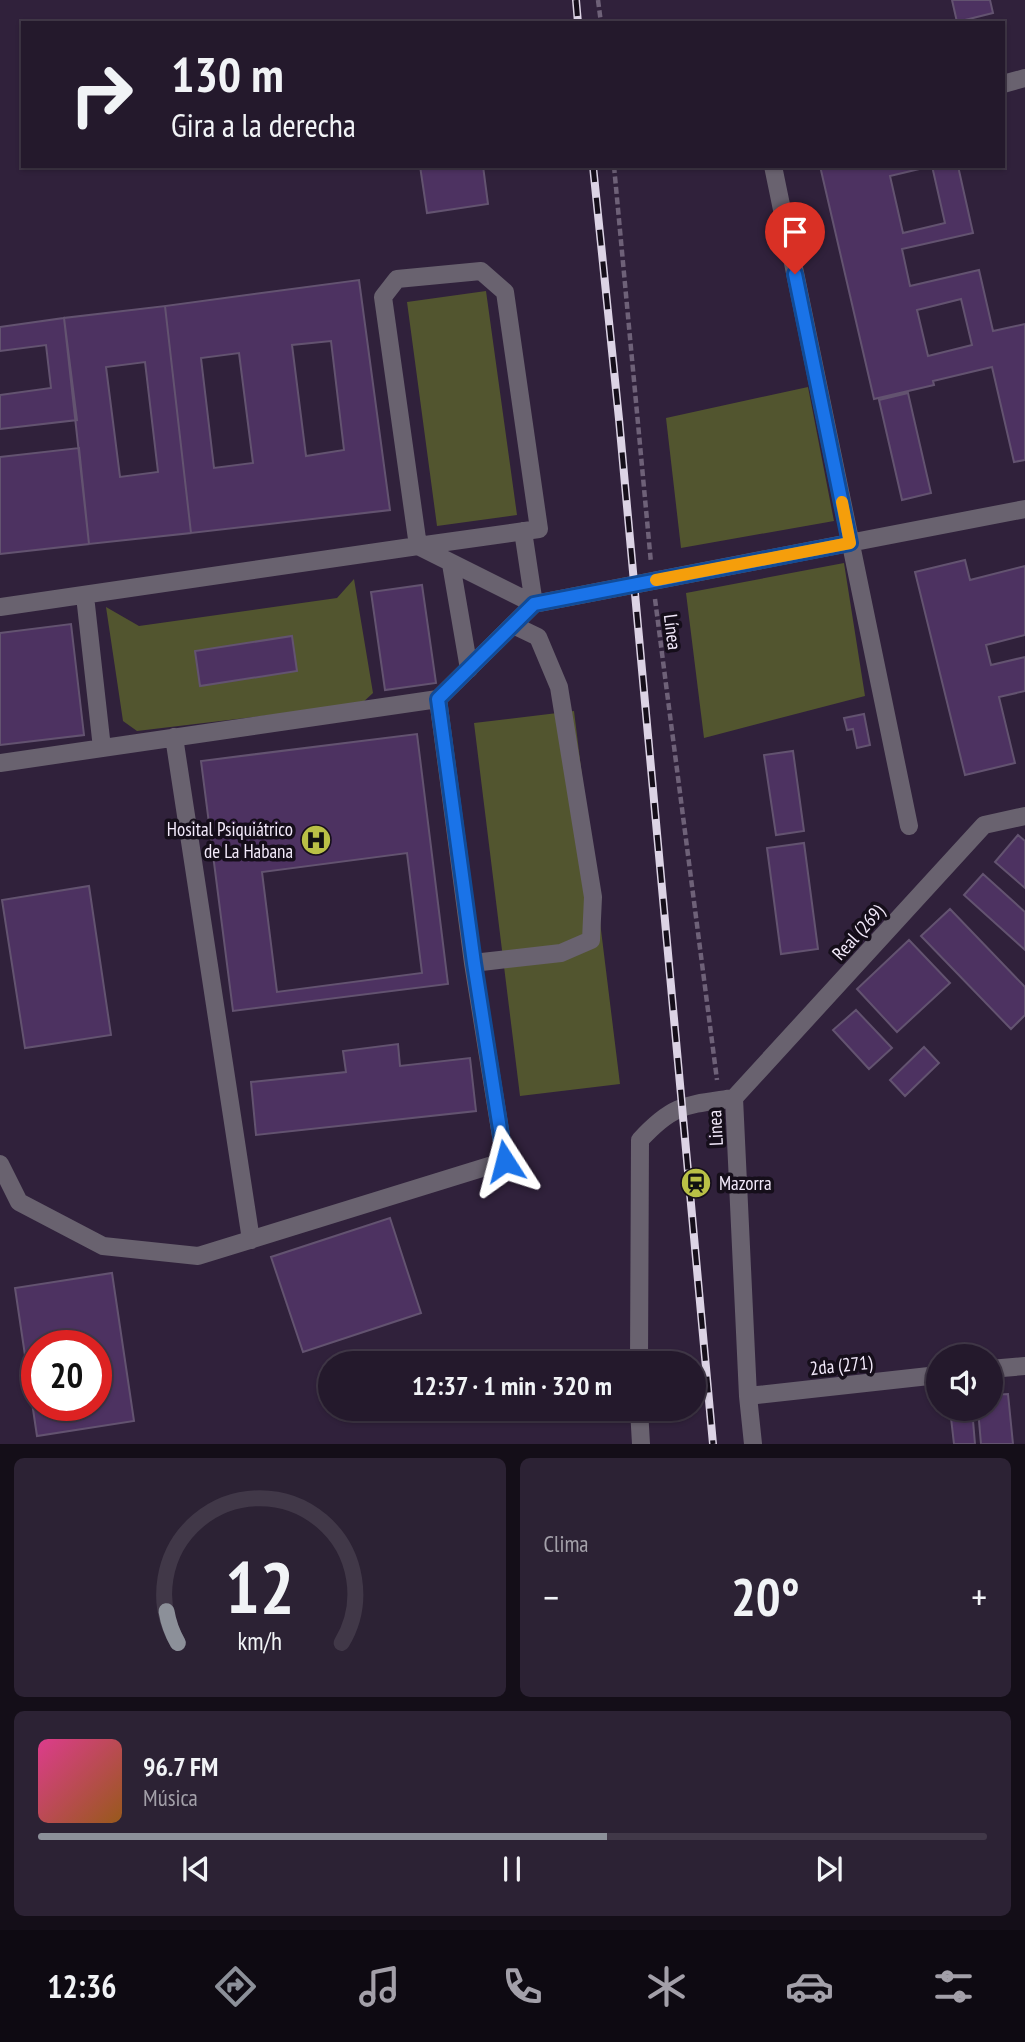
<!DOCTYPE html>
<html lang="es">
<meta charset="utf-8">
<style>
:root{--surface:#24192c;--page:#2c2234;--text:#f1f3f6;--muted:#a3a0a9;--line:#413848;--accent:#8c9099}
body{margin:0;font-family:"PT Sans Narrow",sans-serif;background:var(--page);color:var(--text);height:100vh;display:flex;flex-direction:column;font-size:26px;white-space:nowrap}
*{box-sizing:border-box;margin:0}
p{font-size:23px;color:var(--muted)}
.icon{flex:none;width:38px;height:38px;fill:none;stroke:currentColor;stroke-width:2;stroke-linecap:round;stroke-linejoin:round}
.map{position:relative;height:1444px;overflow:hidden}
.side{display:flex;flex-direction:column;gap:14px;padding:14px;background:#140e18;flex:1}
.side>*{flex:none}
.banner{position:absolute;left:21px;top:21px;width:984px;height:147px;border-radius:0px;box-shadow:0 2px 5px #0004,0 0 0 2px var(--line);background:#24192c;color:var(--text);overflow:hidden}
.controls{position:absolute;left:926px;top:1344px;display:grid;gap:14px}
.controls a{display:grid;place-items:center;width:77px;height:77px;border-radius:50%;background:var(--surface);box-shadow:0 2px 5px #0004,0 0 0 2px var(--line);font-size:35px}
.speed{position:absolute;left:21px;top:1330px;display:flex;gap:14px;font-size:35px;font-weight:700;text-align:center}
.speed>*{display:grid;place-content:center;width:91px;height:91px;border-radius:50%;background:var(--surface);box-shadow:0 2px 5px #0004,0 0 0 2px var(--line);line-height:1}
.speed .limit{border:10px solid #d22;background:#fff;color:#111}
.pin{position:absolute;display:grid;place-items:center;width:60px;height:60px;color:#fff;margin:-72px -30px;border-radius:50% 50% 50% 0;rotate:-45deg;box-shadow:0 0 7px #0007}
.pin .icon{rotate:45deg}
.me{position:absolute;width:77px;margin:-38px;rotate:351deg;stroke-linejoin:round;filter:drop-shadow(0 0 5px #0008)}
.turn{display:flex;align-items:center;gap:24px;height:147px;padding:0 35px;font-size:32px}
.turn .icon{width:91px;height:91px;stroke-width:2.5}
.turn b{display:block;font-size:49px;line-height:60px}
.big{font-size:52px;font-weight:700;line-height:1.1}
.side .card{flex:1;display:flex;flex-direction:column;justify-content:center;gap:10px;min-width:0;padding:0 24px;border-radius:10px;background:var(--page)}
.side .dial{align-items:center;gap:0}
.dial svg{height:182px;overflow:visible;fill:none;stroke:var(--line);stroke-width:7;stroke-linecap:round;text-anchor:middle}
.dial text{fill:var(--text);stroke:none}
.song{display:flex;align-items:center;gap:21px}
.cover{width:84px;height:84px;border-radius:10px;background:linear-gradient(135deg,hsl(330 70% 55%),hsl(30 70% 35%))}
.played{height:7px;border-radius:4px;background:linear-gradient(90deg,var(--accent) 60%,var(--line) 60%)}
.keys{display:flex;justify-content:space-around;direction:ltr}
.heat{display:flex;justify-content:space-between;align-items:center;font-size:38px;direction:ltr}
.side .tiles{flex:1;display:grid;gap:14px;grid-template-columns:1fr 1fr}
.card:last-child{grid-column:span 2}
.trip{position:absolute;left:318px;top:1351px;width:388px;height:70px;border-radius:35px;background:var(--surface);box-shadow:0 2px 5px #0004,0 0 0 2px var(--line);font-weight:700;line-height:70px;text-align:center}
.tabs{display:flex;height:112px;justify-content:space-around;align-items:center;background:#0e0a12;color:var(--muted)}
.tabs .icon{width:49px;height:49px}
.tabs .on{color:var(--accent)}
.tabs b{font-size:32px;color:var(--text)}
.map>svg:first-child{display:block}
</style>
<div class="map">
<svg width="1025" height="1444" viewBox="0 0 1025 1444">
<rect width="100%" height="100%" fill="#30213b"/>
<path fill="#52552f" d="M486,291L517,515L437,526L407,302Z
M808,387L834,521L681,548L666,418Z
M844,563L865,696L704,738L686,593Z
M354,579L373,693L361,704L137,731L123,721L106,607L139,626L337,598Z
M574,711L620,1084L520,1096L474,723Z"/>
<path fill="#4d3261" stroke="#635370" stroke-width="2" fill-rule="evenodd" d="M952,0H990L993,13L957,22Z
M420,166H483L488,204L427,213Z
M820,166H932L890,176L903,233L945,223L932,166H958L973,233L902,249L910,286L979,270L993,331L1025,324V460L1014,462L992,367L933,381L934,385L874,399ZM961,299L972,345L928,356L917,310Z
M359,280L390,510L191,533L165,306ZM331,341L344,450L306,456L292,345ZM239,353L253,463L214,468L201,358Z
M165,306L191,533L89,544L64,318ZM145,362L158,472L120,477L106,367Z
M64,318L77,420L0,429V395L51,388L46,345L0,351V327Z
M908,393L931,493L902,500L879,400Z
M79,448L89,544L0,554V457Z
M965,560L970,580L1025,566V635L986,645L991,665L1025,657V691L999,697L1015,763L965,775L915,572Z
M422,585L436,683L385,690L371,592Z
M71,624L84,735L0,745V633Z
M292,636L297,671L200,686L195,651Z
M864,714L870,745L857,748L853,729L847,730L844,718Z
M417,734L448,984L233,1011L201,761ZM407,853L422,973L277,992L262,872Z
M793,751L804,831L776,835L764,755Z
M1018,835L1025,841V888L995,862Z
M804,843L818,949L781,954L767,848Z
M983,874L1025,912V950L964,895Z
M89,886L111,1035L25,1048L2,900Z
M950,909L1025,987V1015L1011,1029L921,936Z
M909,940L950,983L897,1032L857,989Z
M856,1010L892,1048L869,1069L833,1030Z
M398,1044L400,1066L470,1058L476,1111L256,1135L251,1082L346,1072L343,1051Z
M924,1047L939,1063L905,1096L890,1080Z
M390,1218L421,1313L303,1352L271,1257Z
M112,1273L134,1421L37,1436L15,1288ZM37,1346H96V1405H37Z
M1008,1394L1013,1444H981L978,1409H990V1395Z
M950,1409H972L975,1444H954Z"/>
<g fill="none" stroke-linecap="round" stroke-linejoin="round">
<path stroke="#6e6178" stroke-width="4.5" stroke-dasharray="7 3.5" stroke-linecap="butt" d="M598,0L601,23
M614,166L651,563
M655,599L717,1080"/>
<path stroke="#69626f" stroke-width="18" d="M1003,84L1025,78
M773,166L909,826
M481,271L505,292L539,529L418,546L383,297L397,279Z
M523,531L534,604L1025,509
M451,564L469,669
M85,596L102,748
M0,607L418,546L534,604L438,699L0,763
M174,737L251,1240
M473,963L561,953L591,940L593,897L559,687L538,637L513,625
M734,1098L984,825L1025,816
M734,1098L748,1396L753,1444
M0,1164L19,1202L103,1246L198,1256L505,1161L473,963L438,699
M639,1363L640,1140C674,1103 687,1105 734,1098
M990,1369L1025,1366
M748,1396L938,1375
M639,1409L641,1444"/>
<g stroke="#dcd3e5" stroke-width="8">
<path id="rail" d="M576,0L578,23
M593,166L619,419L713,1444"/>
</g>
<use href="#rail" stroke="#150e1a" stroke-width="5" stroke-dasharray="16" stroke-linecap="butt"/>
</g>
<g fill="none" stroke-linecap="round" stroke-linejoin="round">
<g stroke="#114b97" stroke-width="18">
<path id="route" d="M505,1161L474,963L438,699L534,604L850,543L795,274"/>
</g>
<use href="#route" stroke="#1a73e8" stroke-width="12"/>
<path stroke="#f59e0b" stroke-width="12" d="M656,580L850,543L842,502"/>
</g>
<defs>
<g id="hospital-disc" transform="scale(1.575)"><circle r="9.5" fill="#b9c046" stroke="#150e1a"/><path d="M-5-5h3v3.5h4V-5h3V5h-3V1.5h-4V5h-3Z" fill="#111"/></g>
<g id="station-disc" transform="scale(1.575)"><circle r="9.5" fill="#b9c046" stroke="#150e1a"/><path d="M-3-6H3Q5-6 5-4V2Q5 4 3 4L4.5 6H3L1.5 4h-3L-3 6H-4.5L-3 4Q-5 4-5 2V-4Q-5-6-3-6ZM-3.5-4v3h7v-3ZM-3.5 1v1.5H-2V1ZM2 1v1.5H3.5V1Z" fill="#111"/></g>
</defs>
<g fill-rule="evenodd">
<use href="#hospital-disc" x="316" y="840"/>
<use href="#station-disc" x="696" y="1183"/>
</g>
<g text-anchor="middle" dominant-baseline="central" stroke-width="7" stroke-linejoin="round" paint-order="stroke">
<g font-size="19" fill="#f3eafb" stroke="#150e1a">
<text transform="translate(673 632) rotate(83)">Línea</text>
<text transform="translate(858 932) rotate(-48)">Real (269)</text>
<text transform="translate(715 1128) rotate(-93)">Linea</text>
<text transform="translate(841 1365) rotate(-6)">2da (271)</text>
</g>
<g font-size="19" fill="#f3eafb" stroke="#150e1a" text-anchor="end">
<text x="293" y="829">Hosital Psiquiátrico<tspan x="293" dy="22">de La Habana</tspan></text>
<text x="719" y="1183" text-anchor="start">Mazorra</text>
</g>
</g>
</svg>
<div class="controls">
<a><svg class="icon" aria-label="sound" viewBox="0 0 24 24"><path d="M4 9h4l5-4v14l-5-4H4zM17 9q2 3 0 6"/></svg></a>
</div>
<div class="speed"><div class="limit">20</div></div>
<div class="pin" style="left:795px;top:274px;background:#d93025"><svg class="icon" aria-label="arrive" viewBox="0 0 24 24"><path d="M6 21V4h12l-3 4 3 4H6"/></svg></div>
<svg class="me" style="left:505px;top:1161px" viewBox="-20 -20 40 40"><path d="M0-17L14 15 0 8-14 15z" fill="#1a73e8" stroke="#fff" stroke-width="4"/></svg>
<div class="trip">12:37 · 1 min · 320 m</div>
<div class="banner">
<div class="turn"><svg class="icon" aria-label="right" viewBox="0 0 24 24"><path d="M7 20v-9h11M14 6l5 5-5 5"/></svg><div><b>130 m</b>Gira a la derecha</div></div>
</div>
</div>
<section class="side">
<div class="tiles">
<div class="card dial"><svg viewBox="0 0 100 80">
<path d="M14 69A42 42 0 1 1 86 69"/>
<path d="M14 69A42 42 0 0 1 9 55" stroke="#8c9099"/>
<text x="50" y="56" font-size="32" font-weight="700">12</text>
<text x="50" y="72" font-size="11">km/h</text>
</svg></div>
<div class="card"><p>Clima</p>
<div class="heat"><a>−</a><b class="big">20°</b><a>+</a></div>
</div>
<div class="card">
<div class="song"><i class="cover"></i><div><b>96.7 FM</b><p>Música</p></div></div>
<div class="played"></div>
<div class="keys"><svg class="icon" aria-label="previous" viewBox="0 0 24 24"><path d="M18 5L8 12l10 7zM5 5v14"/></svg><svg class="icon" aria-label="pause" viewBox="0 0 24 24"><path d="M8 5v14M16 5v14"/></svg><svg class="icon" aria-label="next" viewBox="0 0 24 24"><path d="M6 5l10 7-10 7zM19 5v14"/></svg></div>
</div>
</div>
</section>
<nav class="tabs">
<b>12:36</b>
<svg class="icon on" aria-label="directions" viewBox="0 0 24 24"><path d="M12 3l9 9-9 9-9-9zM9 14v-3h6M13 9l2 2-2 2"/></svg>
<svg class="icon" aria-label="music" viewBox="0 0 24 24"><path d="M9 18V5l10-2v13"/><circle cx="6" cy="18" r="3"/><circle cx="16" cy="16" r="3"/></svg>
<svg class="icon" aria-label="phone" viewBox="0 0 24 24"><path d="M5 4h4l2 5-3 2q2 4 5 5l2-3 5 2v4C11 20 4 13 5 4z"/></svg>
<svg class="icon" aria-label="climate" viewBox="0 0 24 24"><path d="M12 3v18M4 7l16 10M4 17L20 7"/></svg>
<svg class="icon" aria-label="car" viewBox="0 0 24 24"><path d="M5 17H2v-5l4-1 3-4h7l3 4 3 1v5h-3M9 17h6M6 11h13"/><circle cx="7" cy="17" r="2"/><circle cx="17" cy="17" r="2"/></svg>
<svg class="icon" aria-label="filters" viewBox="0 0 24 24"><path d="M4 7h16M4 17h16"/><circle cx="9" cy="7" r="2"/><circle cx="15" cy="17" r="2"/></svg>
</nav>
